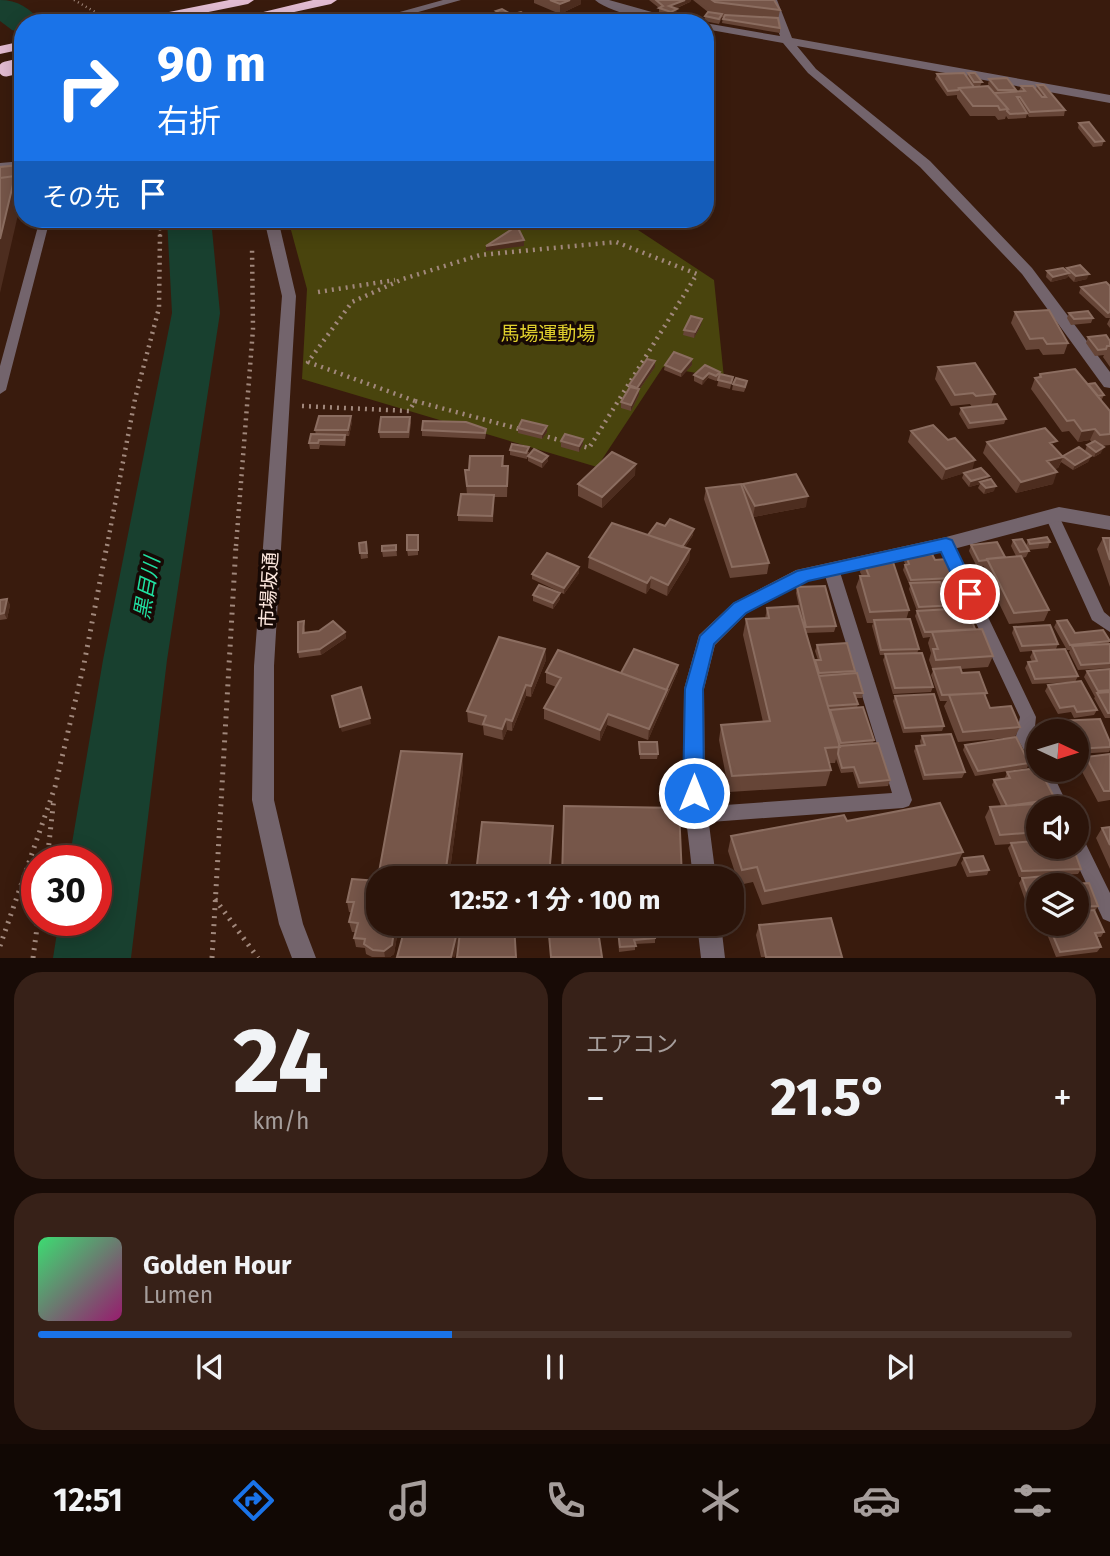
<!DOCTYPE html>
<html lang="ja">
<meta charset="utf-8">
<style>
:root{--surface:#2b140a;--page:#372118;--text:#f1f3f6;--muted:#a69e9c;--line:#47332b;--accent:#1a73e8}
body{margin:0;font-family:"Fira Sans","Noto Sans JP",sans-serif;background:var(--page);color:var(--text);height:100vh;display:flex;flex-direction:column;font-size:26px;white-space:nowrap}
*{box-sizing:border-box;margin:0}
p{font-size:23px;color:var(--muted)}
.icon{flex:none;width:38px;height:38px;fill:none;stroke:currentColor;stroke-width:2;stroke-linecap:round;stroke-linejoin:round}
.map{position:relative;height:958px;overflow:hidden}
.sheet{display:flex;flex-direction:column;gap:14px;padding:14px;background:#180b06;flex:1}
.sheet>*{flex:none}
.guide{position:absolute;left:14px;top:14px;width:700px;height:214px;border-radius:28px;box-shadow:0 4px 18px #0003,0 0 0 2px var(--line);background:#1a73e8;color:#fff;overflow:hidden}
.needle{width:46px;rotate:94deg}
.fabs{position:absolute;left:1026px;top:719px;display:grid;gap:14px}
.fabs a{display:grid;place-items:center;width:63px;height:63px;border-radius:50%;background:var(--surface);box-shadow:0 4px 18px #0003,0 0 0 2px var(--line);font-size:35px}
.speed{position:absolute;left:21px;top:845px;display:flex;gap:14px;font-size:35px;font-weight:700;text-align:center}
.speed>*{display:grid;place-content:center;width:91px;height:91px;border-radius:50%;background:var(--surface);box-shadow:0 4px 18px #0003,0 0 0 2px var(--line);line-height:1}
.speed .limit{border:10px solid #d22;background:#fff;color:#111}
.pin{position:absolute;display:grid;place-items:center;width:60px;height:60px;color:#fff;margin:-30px;border:4px solid #fff;border-radius:50%;box-shadow:0 2px 7px #0007}
.me{position:absolute;width:77px;margin:-38px;rotate:0deg;stroke-linejoin:round;filter:drop-shadow(0 0 5px #0008)}
.turn{display:flex;align-items:center;gap:24px;height:147px;padding:0 28px;font-size:32px}
.turn .icon{width:91px;height:91px;stroke-width:2.5}
.turn b{display:block;font-size:49px;line-height:60px}
.then{display:flex;align-items:center;height:66px;padding:0 28px;background:#0003;gap:14px;font-size:26px}
.big{font-size:52px;font-weight:700;line-height:1.1}
.sheet .card{flex:1;display:flex;flex-direction:column;justify-content:center;gap:10px;min-width:0;padding:0 24px;border-radius:28px;background:var(--page)}
.sheet .dial{align-items:center;gap:0}
.dial b{font-size:91px;line-height:1}
.song{display:flex;align-items:center;gap:21px}
.cover{width:84px;height:84px;border-radius:10px;background:linear-gradient(135deg,hsl(140 70% 55%),hsl(320 70% 35%))}
.played{height:7px;border-radius:4px;background:linear-gradient(90deg,var(--accent) 40%,var(--line) 40%)}
.keys{display:flex;justify-content:space-around;direction:ltr}
.heat{display:flex;justify-content:space-between;align-items:center;font-size:38px;direction:ltr}
.sheet .tiles{flex:1;display:grid;gap:14px;grid-template-columns:1fr 1fr}
.card:last-child{grid-column:span 2}
.trip{position:absolute;left:366px;top:866px;width:378px;height:70px;border-radius:28px;background:var(--surface);box-shadow:0 4px 18px #0003,0 0 0 2px var(--line);font-weight:700;line-height:70px;text-align:center}
.tabs{display:flex;height:112px;justify-content:space-around;align-items:center;background:#110804;color:var(--muted)}
.tabs .icon{width:49px;height:49px}
.tabs .current{color:var(--accent)}
.tabs b{font-size:32px;color:var(--text)}
.map>svg:first-child{display:block}
</style>
<div class="map">
<svg width="1110" height="958" viewBox="0 0 1110 958">
<rect width="100%" height="100%" fill="#391b0d"/>
<path fill="#49440d" d="M288,219H606L635,228L714,280L724,378L663,367L597,467L302,379L307,289Z"/>
<g fill="none" stroke-linecap="round" stroke-linejoin="round">
<path fill="#18402f" fill-rule="evenodd" d="M0,0C17,0 31,8 41,23H23V33L12,30L0,21Z
M167,219H211L220,313L167,660L131,958H53L59,920H96V861H69L103,660L172,313Z"/>
<path stroke="#a1887c" stroke-width="2.5" stroke-dasharray="1 3.5" stroke-linecap="butt" d="M74,0L113,22
M514,228L526,219
M160,235V219"/>
<path stroke="#a1887c" stroke-width="4.5" stroke-dasharray="2 5" stroke-linecap="butt" d="M318,292L395,280
M415,401L308,362L352,302L403,279L480,255L616,242L697,274L589,448L578,445
M302,406L409,411L415,401L523,430
M541,435L566,442
M107,546L135,399L159,308L160,234
M236,546L253,329L252,247"/>
<path stroke="#a1887c" stroke-width="5" stroke-dasharray="2 6" stroke-linecap="butt" d="M47,861L54,798
M215,899L258,958
M0,946L55,787L84,664L107,545
M33,958L38,920
M212,958L236,545"/>
<path fill="#73646c" fill-rule="evenodd" d="M23,161V167L0,169V163Z
M40,219H50L6,390L0,394V366Z
M1052,511L1057,512L1059,516L1104,612L1110,617V632L1092,620L1045,516L1047,512Z
M946,538L951,540L953,544L1036,717L1034,736L1038,744V770H1051L1069,808H1051L1034,768L1016,736L1020,717L939,544L941,540Z
M831,563L836,565L839,569L912,800L909,806L903,808L697,823L691,821L688,815L691,809L697,807L892,793L823,569L826,565Z
M1076,834L1082,836L1110,893V922L1103,919L1069,847H1076Z"/>
<path fill="#73646c" fill-rule="evenodd" d="M595,0H609L691,23C666,23 614,16 595,0Z
M767,0H777L792,38L1110,95V103L797,46L816,69L930,161L1032,268L1110,372V388L1104,387L1022,274L920,167L808,73L783,43L705,29V23L780,36Z
M1059,507L1110,516V530L1059,521L946,551L808,581L747,613L715,645L704,689L705,793L716,878H693L683,793L684,689L699,635L733,603L796,570L946,537Z
M697,924H721L725,958H701Z"/>
<path fill="#73646c" fill-rule="evenodd" d="M443,0H461L379,23H360Z
M264,219H278L296,296L274,666V800L303,924L316,958H292L279,924L252,800L254,666L282,296Z"/>
<path fill="#e3bcd2" fill-rule="evenodd" d="M229,0H254L248,4L154,23H128L134,19Z
M313,0H337L331,4L243,23H218Z
M23,41V49L0,54V46Z"/>
<path stroke="#e3bcd2" stroke-width="15" d="M6,69L23,65"/>
</g>
<path fill="#664537" d="M534,0H581V4L560,14L534,3Z
M649,0H691L690,2L675,9L676,14L671,17L659,12V8Z
M693,0H774L780,10L778,20L780,28V33L722,23L723,17H722L719,24L704,21L705,16L708,12Z
M496,11L509,15L531,18V23H504L503,20L496,16Z
M968,73L982,82L980,86L994,93L988,84L989,79L1016,90L1015,92L1019,91L1021,86L1036,89L1037,85L1065,110L1064,116L1029,117L1027,114L1026,118L1008,119L1006,116L1005,119L998,120L995,116H970L957,98V95L947,96L935,79L937,74L967,77Z
M1079,123L1104,141L1102,146L1093,147L1078,128Z
M1067,268L1087,279L1074,282L1068,276L1067,278L1051,282L1046,277L1047,271L1066,270Z
M1110,286V328L1107,324L1110,318H1106L1079,293L1081,287Z
M1015,312L1068,343L1064,354L1043,355L1039,349L1026,350L1011,323Z
M1069,313L1093,318L1091,323L1071,325L1067,318Z
M701,325L694,338L683,335L684,330Z
M1088,337L1110,341V367L1103,357L1104,355L1095,356L1086,343Z
M692,359V365L681,377L664,370L665,365Z
M655,367L639,390V395L631,411L621,408V402L629,388V385Z
M938,367L995,394L991,405L1006,419L1004,424L968,429L959,414L961,408L972,407L970,404L951,406L935,379Z
M720,372L719,376L733,377L730,389L717,386L719,378L716,381L708,378L702,385L694,381V375Z
M1040,374L1088,384L1104,395L1101,401L1110,411V445L1101,446V453L1094,457L1085,451L1087,445L1092,443L1090,440L1078,442L1069,431L1062,432L1031,389L1035,378L1038,377Z
M733,384L746,387L744,392L732,390Z
M410,417L411,423L409,438H380L379,432Z
M352,422L349,436H346V440L345,446L320,445L319,449H310L309,443L316,435L315,430Z
M466,422L486,434L485,439L422,436V430Z
M547,426V432L542,439L518,433V428Z
M911,431L987,480L994,491L984,494L978,488L980,484L969,487L962,478L964,473L942,480L908,442Z
M583,439V444L579,452L561,447V441Z
M987,442L1055,448L1063,457V456H1091L1088,462L1073,470L1061,462L1058,468L1054,469L1053,484L1016,493L983,453Z
M510,450L529,452L527,459L510,455Z
M503,456L504,466H508L507,497H494L493,522L458,521V515L467,495L465,470H469Z
M528,456L548,461L542,468L528,461Z
M635,475L602,508L578,496V484Z
M743,484L806,507L753,517L751,513L769,563L767,574L730,578L704,499L706,488L742,489Z
M665,526L693,535L685,547L690,549L689,560L667,596L650,588L646,594L588,568L589,557L648,535Z
M418,535V555L408,556L407,550Z
M1103,538H1110V587L1097,549Z
M1013,540L1029,551L1026,557L1022,558L1049,610L1044,621L1009,624L983,570L984,566L977,567L969,551L971,545L1005,557L1016,556L1011,546Z
M1028,540L1050,542L1048,548L1028,550L1026,546Z
M366,542L368,558L361,559L359,543Z
M396,545L397,556L383,557L382,551Z
M906,556L935,560L953,578L951,583L941,584L942,586L958,605L957,608L975,630L993,656L988,667L960,669L962,673L987,693L985,697L990,708L1020,727L1015,737L1029,763L1027,768L975,776L963,750L965,745L1007,738L958,742L944,706L947,701H940L931,675L933,671L929,660L931,653L928,643L930,637L923,638L915,616L917,611L909,589L910,586L903,570L905,564L904,561Z
M863,561L909,610L906,620L919,649L917,653L933,687L931,692L893,694L883,660L885,655H880L872,626L873,623H867L856,587L860,576H862L860,572Z
M579,573L564,594L532,579V574Z
M797,587L836,626L834,632L806,633L814,662L815,660H818L815,651L817,645L855,671V673L863,693L862,698H856L858,704L857,708L874,740L873,743L890,780L888,786L858,788L853,772L841,773L836,759L835,763H829L831,770L826,786L729,792L719,740L721,725L763,722L743,635L746,619H765L767,608L801,616L796,593Z
M560,593V599L553,609L533,601V595Z
M7,599L10,605L7,619L0,620V600Z
M1057,621L1075,633L1110,641L1108,644H1110V668L1078,670L1069,652L1070,650H1067L1054,627Z
M305,626V633L345,632L346,638L321,655L299,658L298,652Z
M1014,627L1058,644L1056,649L1020,652L1012,633Z
M545,649L546,660L531,697L526,696L512,731L507,730L503,740L484,735L483,726L468,722L467,711Z
M1033,651L1078,676L1075,682L1032,684L1025,668L1028,662H1032L1030,657Z
M1110,669V718H1105L1094,698L1095,697L1084,677L1087,671Z
M678,671L648,740L607,725L600,741L544,719V708L556,687L546,683V672L621,673Z
M1048,685L1097,710L1094,715L1074,718L1071,712L1058,714L1045,691Z
M895,696L944,726L942,731L903,733L893,701Z
M1058,721L1110,742V750L1109,752L1076,754V732H1045L1048,726H1056Z
M922,736L965,772L962,778L923,780L914,751L916,746H921L920,741Z
M639,742L658,754L657,759H640Z
M462,754L463,770L449,878H380L379,872Z
M1110,754V800L1098,802L1080,768L1086,757Z
M1007,772L1055,799L1052,804L1036,806L1037,809H1038V842H1036L1038,847L1081,869L1078,874L1019,877L1008,848L1011,844L995,845L985,817L990,807L1001,806L992,785L994,780L1005,778Z
M564,806L682,878H562Z
M847,821L963,852L956,866L762,905L753,882L739,885L728,851L731,836Z
M553,826L550,878H476V873Z
M1110,827V869L1096,838L1102,828Z
M964,858L989,870L987,875L967,877L961,863Z
M1047,876L1050,885L1089,883L1098,906L1095,911L1104,932L1101,937H1097L1101,947L1097,952L1056,957L1043,924H1076V912L1082,911L1076,912V886H1038V914H1030L1019,883L1022,878Z
M352,879L378,924H399L394,954L390,957H372L366,954L365,948L356,947L354,938L356,932H352L349,922L351,912H349L347,902Z
M617,924H653L655,938V943L635,944V950L619,952Z
M759,925L842,957H761L756,935Z"/>
<path fill="#4d2d1f" d="M570,0H581V4L560,14V4Z
M685,0H691L690,2L669,11V6Z
M677,9L676,14L671,17V12Z
M531,18V23H516Z
M20,165L23,171V193L0,293V239L15,176Z
M524,240V246L486,251V246Z
M1069,273L1067,278L1051,282L1053,277Z
M1089,274L1087,279L1074,282L1076,276Z
M702,319L701,325L694,338L695,332Z
M692,359V365L681,377V372Z
M655,361V367L639,390V395L631,411V405L637,393V388Z
M709,373L708,378L702,385L703,379Z
M351,416L352,422L349,436L348,430Z
M547,426V432L542,439V434Z
M1095,429L1090,440L1078,442L1082,431Z
M583,439V444L579,452V446Z
M1104,447L1101,453L1094,457L1096,452Z
M548,456V461L542,468V462Z
M1091,456L1088,462L1073,470L1075,465Z
M1063,457L1058,468L1043,472L1047,461Z
M975,460L972,471L942,480L946,469Z
M636,464L635,475L602,508V497Z
M1057,472L1053,484L1016,493L1021,482Z
M989,476L987,482H980V484L969,487L971,481Z
M996,486L994,491L984,494L986,488Z
M808,496L806,507L753,517L755,506Z
M694,529L693,535L680,555L681,549Z
M690,549L689,560L667,596L668,585Z
M579,567V573L564,594V588Z
M651,577L650,588L646,594L647,583Z
M560,593V599L553,609V603Z
M7,599L10,605L7,619L4,613Z
M345,632L346,638L321,655L320,649Z
M545,649L546,660L531,697V686Z
M678,665V671L666,696L665,701L648,740L649,729Z
M526,685V696L512,731V721Z
M608,714L607,725L600,741V730Z
M370,718L371,724L342,732L340,727Z
M506,719L507,730L503,740L502,729Z
M462,754L463,770L449,878H446Z
M395,924H399L394,954L390,957H385L384,951Z
M459,924H462L455,957H451Z"/>
<path fill="#765649" stroke="#8b6d60" stroke-width="2" d="M550,0H570L560,4Z
M656,0H685L669,6L677,9L671,12L659,8L663,6Z
M712,0H774L780,10L715,2Z
M502,9L509,13L503,15L496,11Z
M521,12L531,18L516,23H512L503,17Z
M708,12L722,14L719,19L705,16Z
M725,15L778,18L780,28L723,19Z
M964,73L974,87L959,88L958,90L948,91L937,74Z
M968,73H975L982,82H974Z
M1007,78L1016,90H998L989,79Z
M1037,85H1044L1065,110L1030,112L1020,97H1017L1027,113L1010,114L1007,111L1008,109L994,93L1025,91L1021,86H1033L1042,97H1046Z
M988,86L1008,109L1000,110L998,106H973L959,88Z
M1089,122L1104,141L1095,142L1079,123Z
M20,165L17,181L15,176L0,178V167Z
M15,176L0,239V178Z
M517,226L524,240L486,246Z
M1080,265L1089,274L1076,276L1067,268Z
M1063,268L1069,273L1053,277L1047,271Z
M1106,282L1110,286V312L1108,313L1081,287Z
M1049,310L1068,343L1047,344L1043,338L1030,339L1015,312Z
M1088,311L1093,318L1074,319L1069,313Z
M691,316L702,319L695,332L684,330Z
M1106,335L1110,341V346H1107L1106,349L1098,350L1088,337Z
M674,352L692,359L681,372L665,365Z
M647,359L655,361L637,388L629,385Z
M975,363L995,394L976,396L973,393L955,395L938,367Z
M705,365L720,372L716,376L709,373L703,379L694,375Z
M1075,369L1110,411V434L1100,435L1095,429L1082,431L1074,420L1067,421L1035,378L1041,377L1040,374Z
M720,374L733,377L731,383L718,380Z
M736,378L747,381L745,387L733,384Z
M1095,383L1104,395L1098,396L1088,384Z
M630,387L639,389L631,405L621,402Z
M997,404L1006,419L970,423L961,408Z
M319,416H351L348,430H315Z
M381,417H410L408,432H379Z
M522,420L547,426L542,434L518,428Z
M423,421L466,422L486,429L485,433L422,430Z
M933,425L948,440L955,438L975,460L946,469L911,431Z
M1045,428L1057,441L1050,443L1063,457L1047,461L1057,472L1021,482L987,442Z
M311,434L345,435L344,440H319L318,443H309Z
M565,434L583,439L579,446L561,441Z
M1095,441L1104,447L1096,452L1087,445Z
M512,444L529,447L526,453L510,450Z
M1079,447L1091,456L1075,465L1063,456Z
M534,449L548,456L542,462L528,456Z
M612,452L636,464L602,497L578,484Z
M470,456H503L502,466H508L507,486H467L465,470H469Z
M981,468L989,476L971,481L964,473Z
M796,474L808,496L755,506L743,484Z
M991,479L996,486L986,488L980,482Z
M741,484L769,563L732,567L706,488Z
M461,494L494,495L492,516L458,515Z
M670,519L694,529L682,547L648,535L657,523L665,526Z
M612,523L690,549L668,585L651,577L647,583L589,557Z
M407,535H418V550H407Z
M1047,537L1050,542L1030,544L1028,540Z
M1103,538H1110V560Z
M1022,539L1029,551L1020,552L1013,540Z
M366,542L367,553H360L359,543Z
M997,542L1005,557L987,559V560L979,561L971,545Z
M396,545V550L382,551V546Z
M547,553L579,567L564,588L532,574Z
M932,554L935,560L946,559L953,578L911,580L905,565L909,564L906,556Z
M1021,556L1049,610L1014,613L987,559Z
M892,559L909,610L870,612L860,576H869L863,561Z
M940,582L942,586H951L958,605L919,607L910,583Z
M539,585L560,593L553,603L533,595Z
M825,586L836,626L806,627L797,587Z
M7,599L4,613L0,614V600Z
M798,606L840,747L825,748L831,770L732,776L721,725L770,721L746,619L769,618L767,608Z
M967,608L975,629L925,632L917,611Z
M910,619L919,649L881,650L874,620Z
M1067,620L1075,633L1103,630L1110,641L1070,645L1057,621Z
M304,621L303,633L319,631L333,621L345,632L320,649L298,652V622Z
M1050,625L1058,644L1022,646L1014,627Z
M982,629L993,656L936,660L933,649H938L932,632Z
M499,637L545,649L531,686L526,685L512,721L506,719L502,729L483,724L486,716L467,711Z
M847,643L855,671L819,673L815,660H821L817,645Z
M1110,644V663L1081,665L1072,646Z
M634,649L678,665L666,691L667,690L621,673Z
M1065,649L1078,676L1035,679L1028,662L1037,661L1033,651Z
M558,650L667,690L649,729L608,714L600,730L544,708L561,678L546,672Z
M922,653L933,687L895,688L885,654Z
M960,667L962,673L979,672L987,693L942,695L933,669Z
M1110,669V690L1098,691L1087,671Z
M857,673L863,693H854L858,704L828,706L819,676Z
M1081,681L1097,710L1077,712L1074,706L1060,708L1048,685Z
M361,687L370,718L340,727L332,696Z
M1110,692V713H1108L1097,693Z
M984,693L990,708L1011,706L1020,727L963,732L949,695Z
M934,694L944,726L905,728L895,696Z
M863,707L874,740L841,743L830,710Z
M1100,719L1110,742V747L1076,749V732H1050L1048,726H1060L1058,721Z
M951,734L965,772L925,775L916,746L925,745L922,736Z
M1016,737L1029,763L978,771L965,745Z
M639,742H657L658,754H640Z
M878,743L890,780L860,783L854,767L842,768L838,754L839,746Z
M401,751L462,754L445,875L379,872Z
M1110,754V791H1104L1086,757Z
M1038,768V770H1040L1055,799L1007,806L994,780L1010,778L1007,772Z
M940,803L963,852L765,891L757,867L742,870L731,836L844,815L847,821Z
M1035,804L1037,809H1038V832L1000,835L990,807Z
M564,806L679,808L682,878H631V869H611V878H562Z
M482,822L553,826L549,877L476,873Z
M1110,827V845L1102,828Z
M1036,841L1038,848L1073,847L1081,869L1022,871L1011,843Z
M983,856L989,870L970,872L964,858Z
M1047,876L1050,885L1089,883L1098,906L1076,907V886H1038V909H1033L1022,878Z
M352,879L378,881V924H395L392,945L384,951L373,950L364,944L365,939L354,938L358,923L349,922L354,902H347Z
M1094,910L1104,932L1095,933L1101,947L1060,952L1048,924H1076V912Z
M831,918L842,957H766L759,925Z
M406,924H459L451,957H397Z
M461,924H514L516,957H457Z
M548,924H597L602,957H551Z
M617,924H653L655,938L634,940L636,946L620,947Z"/>
<path fill="#1a73e8" stroke="#114b97" stroke-width="2" d="M946,538L952,540L978,594L976,599H963L941,552L808,581L746,613L714,644L703,689L704,793L701,799L694,802L686,799L683,793L685,689L700,636L734,603L797,571Z"/>
<g text-anchor="middle" dominant-baseline="central" stroke-width="7" stroke-linejoin="round" paint-order="stroke">
<g font-size="19" fill="#e0d02d" stroke="#170905">
<text x="548" y="333">馬場運動場</text>
</g>
<g font-size="19" fill="#fce6dd" stroke="#170905">
<text transform="translate(269 590) rotate(-87)">市場坂通</text>
</g>
<g font-size="21" font-style="italic" fill="#20dfa0" stroke="#170905">
<text transform="translate(147 588) rotate(-80)">黒目川</text>
</g>
</g>
</svg>
<div class="fabs">
<a><svg class="needle" viewBox="-14 -14 28 28"><path d="M0-13l5 13h-10z" fill="#e53935"/><path d="M0 13l5-13h-10z" fill="#a69e9c"/></svg></a>
<a><svg class="icon" aria-label="sound" viewBox="0 0 24 24"><path d="M4 9h4l5-4v14l-5-4H4zM17 9q2 3 0 6"/></svg></a>
<a><svg class="icon" aria-label="layers" viewBox="0 0 24 24"><path d="M12 4l9 5-9 5-9-5zM3 14l9 5 9-5"/></svg></a>
</div>
<div class="speed"><div class="limit">30</div></div>
<div class="pin" style="left:970px;top:594px;background:#d93025"><svg class="icon" aria-label="arrive" viewBox="0 0 24 24"><path d="M6 21V4h12l-3 4 3 4H6"/></svg></div>
<svg class="me" style="left:694px;top:793px" viewBox="-20 -20 40 40"><circle r="17" fill="#1a73e8" stroke="#fff" stroke-width="3"/><path d="M0-11L8 9 0 5-8 9z" fill="#fff"/></svg>
<div class="trip">12:52 · 1 分 · 100 m</div>
<div class="guide">
<div class="turn"><svg class="icon" aria-label="right" viewBox="0 0 24 24"><path d="M7 20v-9h11M14 6l5 5-5 5"/></svg><div><b>90 m</b>右折</div></div>
<div class="then">その先<svg class="icon" aria-label="arrive" viewBox="0 0 24 24"><path d="M6 21V4h12l-3 4 3 4H6"/></svg></div>
</div>
</div>
<section class="sheet">
<div class="tiles">
<div class="card dial"><b>24</b><p>km/h</p></div>
<div class="card"><p>エアコン</p>
<div class="heat"><a>−</a><b class="big">21.5°</b><a>+</a></div>
</div>
<div class="card">
<div class="song"><i class="cover"></i><div><b>Golden Hour</b><p>Lumen</p></div></div>
<div class="played"></div>
<div class="keys"><svg class="icon" aria-label="previous" viewBox="0 0 24 24"><path d="M18 5L8 12l10 7zM5 5v14"/></svg><svg class="icon" aria-label="pause" viewBox="0 0 24 24"><path d="M8 5v14M16 5v14"/></svg><svg class="icon" aria-label="next" viewBox="0 0 24 24"><path d="M6 5l10 7-10 7zM19 5v14"/></svg></div>
</div>
</div>
</section>
<nav class="tabs">
<b>12:51</b>
<svg class="icon current" aria-label="directions" viewBox="0 0 24 24"><path d="M12 3l9 9-9 9-9-9zM9 14v-3h6M13 9l2 2-2 2"/></svg>
<svg class="icon" aria-label="music" viewBox="0 0 24 24"><path d="M9 18V5l10-2v13"/><circle cx="6" cy="18" r="3"/><circle cx="16" cy="16" r="3"/></svg>
<svg class="icon" aria-label="phone" viewBox="0 0 24 24"><path d="M5 4h4l2 5-3 2q2 4 5 5l2-3 5 2v4C11 20 4 13 5 4z"/></svg>
<svg class="icon" aria-label="climate" viewBox="0 0 24 24"><path d="M12 3v18M4 7l16 10M4 17L20 7"/></svg>
<svg class="icon" aria-label="car" viewBox="0 0 24 24"><path d="M5 17H2v-5l4-1 3-4h7l3 4 3 1v5h-3M9 17h6M6 11h13"/><circle cx="7" cy="17" r="2"/><circle cx="17" cy="17" r="2"/></svg>
<svg class="icon" aria-label="filters" viewBox="0 0 24 24"><path d="M4 7h16M4 17h16"/><circle cx="9" cy="7" r="2"/><circle cx="15" cy="17" r="2"/></svg>
</nav>
